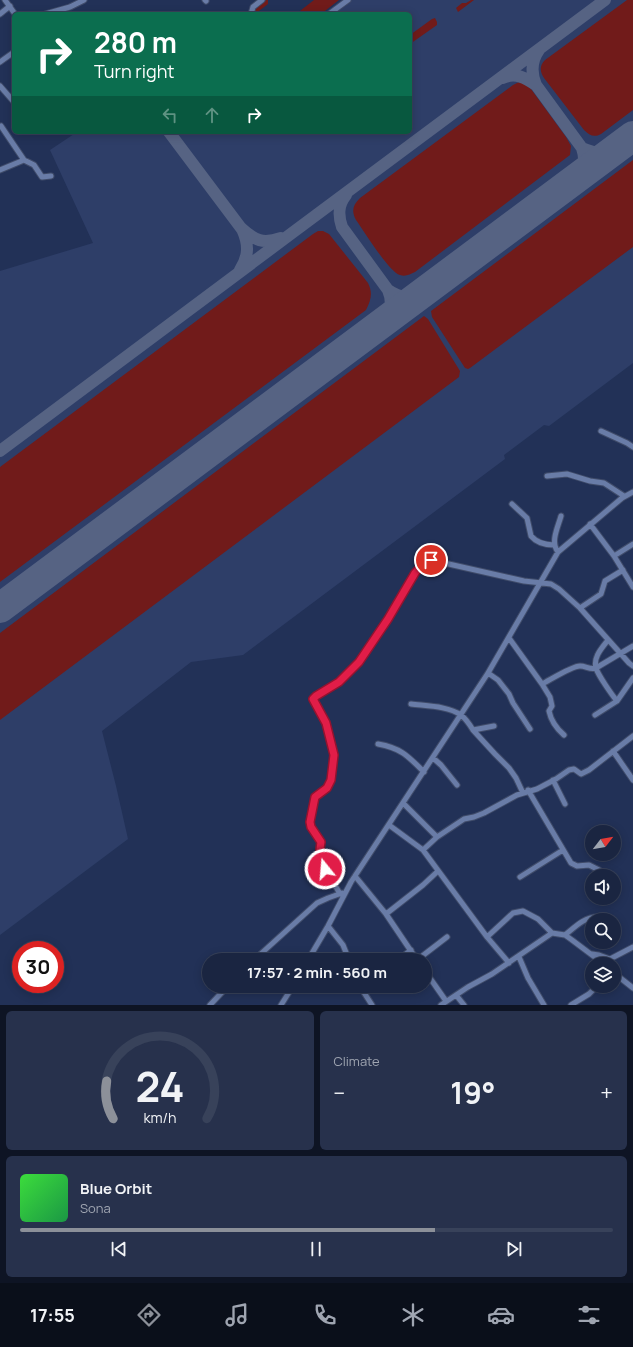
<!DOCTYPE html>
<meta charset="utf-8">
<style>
:root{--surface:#1a2541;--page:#27314c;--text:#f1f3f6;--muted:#9fa5b1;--line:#38425a;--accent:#8c9099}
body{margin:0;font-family:Manrope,sans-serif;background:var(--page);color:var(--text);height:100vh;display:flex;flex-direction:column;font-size:15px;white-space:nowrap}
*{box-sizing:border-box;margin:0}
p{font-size:13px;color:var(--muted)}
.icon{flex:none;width:22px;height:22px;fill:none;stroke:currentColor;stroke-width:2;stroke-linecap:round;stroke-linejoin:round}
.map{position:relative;height:1005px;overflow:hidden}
.side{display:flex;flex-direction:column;gap:6px;padding:6px;background:#0e1424;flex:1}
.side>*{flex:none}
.hud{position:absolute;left:12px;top:12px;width:400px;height:122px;border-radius:6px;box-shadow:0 2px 10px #0003,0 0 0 1px var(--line);background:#0b6e4f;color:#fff;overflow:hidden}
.needle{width:26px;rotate:59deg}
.fabs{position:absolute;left:585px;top:825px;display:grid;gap:8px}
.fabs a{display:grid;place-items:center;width:36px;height:36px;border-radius:50%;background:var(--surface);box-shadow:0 2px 10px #0003,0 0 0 1px var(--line);font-size:20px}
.speed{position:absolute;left:12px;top:941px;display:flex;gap:8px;font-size:20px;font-weight:700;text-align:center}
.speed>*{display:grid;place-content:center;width:52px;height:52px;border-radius:50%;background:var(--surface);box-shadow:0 2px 10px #0003,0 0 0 1px var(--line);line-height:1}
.speed .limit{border:6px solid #d22;background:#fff;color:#111}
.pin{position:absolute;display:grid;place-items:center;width:34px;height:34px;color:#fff;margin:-17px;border:2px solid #fff;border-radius:50%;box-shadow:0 1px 4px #0007}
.me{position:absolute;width:44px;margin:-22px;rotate:343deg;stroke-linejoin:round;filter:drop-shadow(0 0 3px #0008)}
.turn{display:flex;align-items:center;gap:14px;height:84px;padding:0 16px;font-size:18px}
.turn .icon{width:52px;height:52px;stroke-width:2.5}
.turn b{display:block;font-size:28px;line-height:34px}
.lanes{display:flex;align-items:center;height:38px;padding:0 16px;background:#0003;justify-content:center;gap:20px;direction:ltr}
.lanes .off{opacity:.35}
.big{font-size:30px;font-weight:700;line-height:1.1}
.side .widget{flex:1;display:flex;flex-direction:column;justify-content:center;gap:6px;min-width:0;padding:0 14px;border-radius:6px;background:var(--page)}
.side .dial{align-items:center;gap:0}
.dial svg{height:104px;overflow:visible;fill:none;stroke:var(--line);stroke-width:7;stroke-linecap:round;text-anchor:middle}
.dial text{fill:var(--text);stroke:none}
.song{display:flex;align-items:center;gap:12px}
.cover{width:48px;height:48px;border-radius:6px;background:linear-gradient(135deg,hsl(120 70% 55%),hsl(140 70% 35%))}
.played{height:4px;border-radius:2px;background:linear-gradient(90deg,var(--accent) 70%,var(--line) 70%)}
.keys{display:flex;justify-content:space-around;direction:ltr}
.heat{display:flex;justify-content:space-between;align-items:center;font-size:22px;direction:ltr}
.side .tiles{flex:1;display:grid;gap:6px;grid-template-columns:1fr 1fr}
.widget:last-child{grid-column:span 2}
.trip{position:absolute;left:202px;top:953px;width:230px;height:40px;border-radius:20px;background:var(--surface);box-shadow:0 2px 10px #0003,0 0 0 1px var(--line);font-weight:700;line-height:40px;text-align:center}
.tab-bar{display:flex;height:64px;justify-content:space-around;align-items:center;background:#0a0f1a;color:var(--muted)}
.tab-bar .icon{width:28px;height:28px}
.tab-bar .current{color:var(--accent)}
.tab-bar b{font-size:18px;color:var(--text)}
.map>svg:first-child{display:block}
</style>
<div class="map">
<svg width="633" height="1005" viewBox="0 0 633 1005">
<rect width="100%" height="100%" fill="#223157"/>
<path fill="#2e3e68" d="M352,0H633V363L549,426L544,425L504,455L505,459L243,655L191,662L102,731L116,786L128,839L0,935V271L93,243L50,150L77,132H410V14H333Z"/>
<path fill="#711b1a" d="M266,0H268V4L255,14V10L256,8Z
M314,0H339L321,14H296Z
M471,0H474L458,12L456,8L462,3H466Z
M627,0H633V110L601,134C594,138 589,135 584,130L544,78C540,72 539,66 545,60Z
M435,18L437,22V25L410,44V35L432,19Z
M519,82L523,83L531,89L566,137L571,146L570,155L415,272C410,274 406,277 400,275C389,272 364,231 356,220C351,211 353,205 360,198L513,85Z
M633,160V247L470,368L468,369L465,368L432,317L431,311Z
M318,231H323L329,234L368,283C373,293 371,300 366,310L0,582V467L313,234Z
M424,316L428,319L460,371L459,377L0,720V633Z"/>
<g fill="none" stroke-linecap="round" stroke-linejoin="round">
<path stroke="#566383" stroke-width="12" d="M503,78C515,72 526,78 536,85L582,148C596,154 601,154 615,150
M536,85C531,73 531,61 539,50
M169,132L241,228C255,241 263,244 281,238
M577,178C584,168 586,160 582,148
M346,195C338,205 338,215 342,227L388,290C393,302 391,311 384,322
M240,270C249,256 249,244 242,229
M388,290C401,299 410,299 424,292
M0,451L288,236L605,0
M0,605L12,600"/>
<path stroke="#566383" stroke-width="30" d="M0,608L633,136"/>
<g stroke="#404c6a" stroke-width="7">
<path id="street" d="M5,0L15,14
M205,0L206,1
M0,14L10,6
M45,14L70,7L84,0
M251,14L253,7L262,0
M329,14L348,0
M0,62L14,52
M0,86L14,102
M1,126L24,160
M0,170L24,160L34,165L42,177L51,176
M601,431L627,443L633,447
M547,476L567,474L590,481L604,483L624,496
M512,504L527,518L531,536C537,543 545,545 554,545
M590,524L614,556L633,587
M558,552C550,542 558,527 561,516
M614,556L633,544
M580,608L601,594L605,581L623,570
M509,638L542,684C550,680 572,666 580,666C586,666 590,670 596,668L633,646
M608,640C602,648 593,657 596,668C598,675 612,695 617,701
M488,673L498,680L509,694L513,703L530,729
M542,684L550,697L552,706L549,711C551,721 556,728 564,735
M411,704C427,706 448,706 461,715C466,719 470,725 473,730L494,726
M595,715L617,701L633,678
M473,730L495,754L509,768L516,778L523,793
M378,744C401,748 408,756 424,772
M613,751L633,780
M433,758L441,765L457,785
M553,780L565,804
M528,790L571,863L577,866L589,865L599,870
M403,803L437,837
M389,825L423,850L487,937L509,963
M423,850L437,837L464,819L474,817L484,813L517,795L537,789L556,779L569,770L574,769L581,774L589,770L633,736
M355,876L386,914L417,960
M520,877L563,850
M340,894L320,859L319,848L321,842L311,827L310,822L315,797L327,788L331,780L334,755L326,723L314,702L313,699L316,696L339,682L359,662L388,619L415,573L425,563L431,560L524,581L551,584L559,589L580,608L629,663L633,666
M386,914L423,885L438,871
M328,926L343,945L349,960
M565,935C574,928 584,917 597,917
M487,937L513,913L523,911L538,919L552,933L565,935L572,940L604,964
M592,954L599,955L610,959L633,947
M519,957L528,978L544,1005
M254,960L317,903L328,898L342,893
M308,960L328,926L351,882L488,673L558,552L622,498L633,492
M398,960L411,950
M417,960L447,937
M425,971L446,1001
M614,973L633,988
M339,986L342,989L347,986
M361,986L363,991L372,1005
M456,995L464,1005
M210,1005L228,986
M281,1005L293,986
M441,1005L468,987L492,974L552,933
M571,1005L589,994L597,986"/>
</g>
<use href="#street" stroke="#697ca7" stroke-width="5"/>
</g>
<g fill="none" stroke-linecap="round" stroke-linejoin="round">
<g stroke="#92132f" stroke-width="10">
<path id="route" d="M325,869C319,856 319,855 321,842L311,827L310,822L315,797L327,788L331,780L334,755L326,723L313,699L316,696L339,682L359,662L388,619L415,573L424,563L431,560"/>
</g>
<use href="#route" stroke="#e11d48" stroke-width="7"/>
</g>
</svg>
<div class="fabs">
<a><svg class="needle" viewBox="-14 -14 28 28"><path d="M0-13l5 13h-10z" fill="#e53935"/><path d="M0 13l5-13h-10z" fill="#9fa5b1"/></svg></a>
<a><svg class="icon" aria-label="sound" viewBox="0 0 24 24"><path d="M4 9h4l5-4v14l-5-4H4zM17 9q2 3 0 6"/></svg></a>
<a><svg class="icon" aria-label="search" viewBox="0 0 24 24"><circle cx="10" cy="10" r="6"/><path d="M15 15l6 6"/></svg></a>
<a><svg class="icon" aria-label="layers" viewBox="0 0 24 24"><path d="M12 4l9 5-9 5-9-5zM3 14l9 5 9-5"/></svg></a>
</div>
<div class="speed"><div class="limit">30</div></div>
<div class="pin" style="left:431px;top:560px;background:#d93025"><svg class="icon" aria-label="arrive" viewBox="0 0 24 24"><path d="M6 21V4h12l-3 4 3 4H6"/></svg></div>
<svg class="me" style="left:325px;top:869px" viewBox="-20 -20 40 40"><circle r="17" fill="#e11d48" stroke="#fff" stroke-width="3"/><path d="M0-11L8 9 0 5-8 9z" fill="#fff"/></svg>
<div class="trip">17:57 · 2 min · 560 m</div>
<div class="hud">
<div class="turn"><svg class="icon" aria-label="right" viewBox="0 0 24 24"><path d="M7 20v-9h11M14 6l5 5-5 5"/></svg><div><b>280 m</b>Turn right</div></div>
<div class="lanes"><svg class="icon off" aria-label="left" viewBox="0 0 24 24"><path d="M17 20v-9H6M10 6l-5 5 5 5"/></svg><svg class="icon off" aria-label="ahead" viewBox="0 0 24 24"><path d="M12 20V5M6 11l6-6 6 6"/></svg><svg class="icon" aria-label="right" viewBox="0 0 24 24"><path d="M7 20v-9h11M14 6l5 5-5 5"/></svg></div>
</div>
</div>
<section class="side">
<div class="tiles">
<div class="widget dial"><svg viewBox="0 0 100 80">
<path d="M14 69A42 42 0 1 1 86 69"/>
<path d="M14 69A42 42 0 0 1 9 40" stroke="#8c9099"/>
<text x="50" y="56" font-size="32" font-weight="700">24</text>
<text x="50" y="72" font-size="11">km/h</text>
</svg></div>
<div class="widget"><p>Climate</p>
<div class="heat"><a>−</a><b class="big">19°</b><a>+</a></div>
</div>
<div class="widget">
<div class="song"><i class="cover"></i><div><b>Blue Orbit</b><p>Sona</p></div></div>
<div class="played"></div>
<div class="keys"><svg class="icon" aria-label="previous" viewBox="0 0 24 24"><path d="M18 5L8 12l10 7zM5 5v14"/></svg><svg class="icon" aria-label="pause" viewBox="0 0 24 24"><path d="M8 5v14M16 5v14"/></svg><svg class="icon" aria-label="next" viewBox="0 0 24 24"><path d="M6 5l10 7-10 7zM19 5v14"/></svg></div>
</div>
</div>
</section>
<nav class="tab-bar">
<b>17:55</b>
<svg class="icon current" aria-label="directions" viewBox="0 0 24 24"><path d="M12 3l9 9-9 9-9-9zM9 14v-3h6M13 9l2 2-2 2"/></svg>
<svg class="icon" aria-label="music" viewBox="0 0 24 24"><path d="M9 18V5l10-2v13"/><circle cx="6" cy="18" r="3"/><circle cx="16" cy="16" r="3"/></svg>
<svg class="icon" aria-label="phone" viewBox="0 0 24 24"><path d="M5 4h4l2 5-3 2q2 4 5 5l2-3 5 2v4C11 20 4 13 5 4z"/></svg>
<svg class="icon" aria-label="climate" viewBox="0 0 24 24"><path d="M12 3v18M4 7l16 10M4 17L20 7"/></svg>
<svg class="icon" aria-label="car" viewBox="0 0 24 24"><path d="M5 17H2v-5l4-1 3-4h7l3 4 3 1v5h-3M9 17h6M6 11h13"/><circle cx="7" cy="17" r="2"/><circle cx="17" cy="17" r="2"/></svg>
<svg class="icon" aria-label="filters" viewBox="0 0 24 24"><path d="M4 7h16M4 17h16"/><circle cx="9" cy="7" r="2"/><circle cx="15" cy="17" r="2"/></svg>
</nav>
